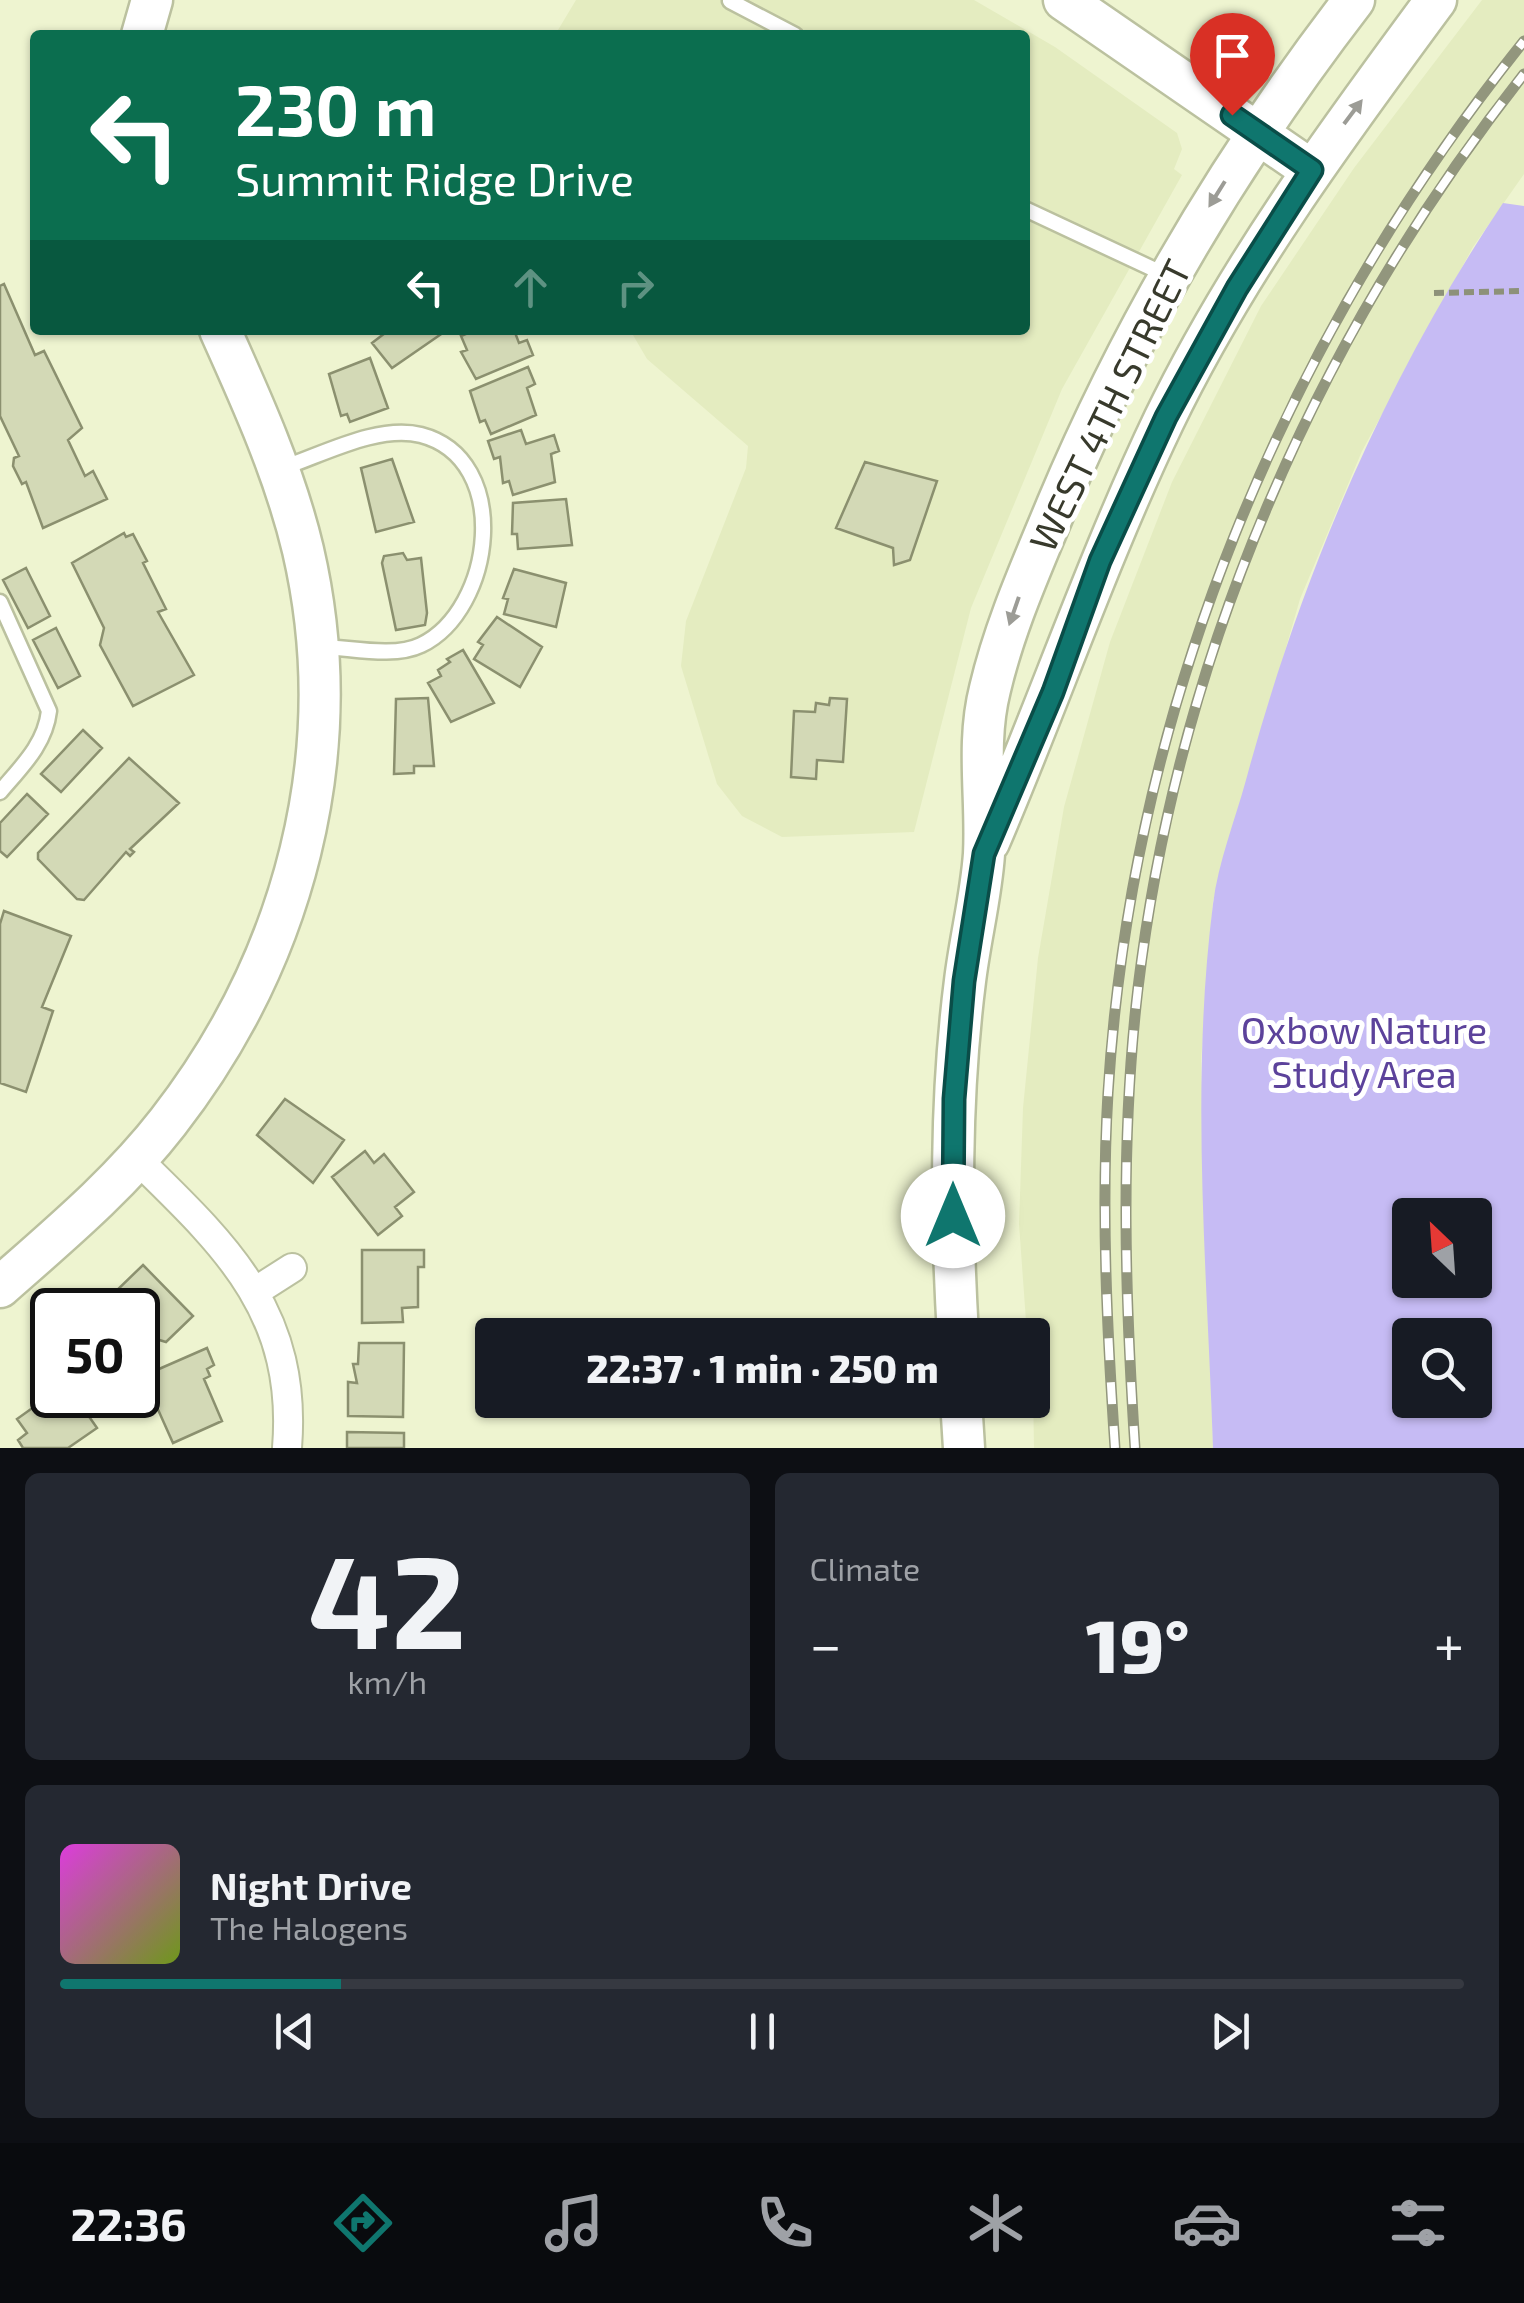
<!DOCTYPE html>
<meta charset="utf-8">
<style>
:root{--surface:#171b24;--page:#242831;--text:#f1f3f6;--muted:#9ea1a6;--line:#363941;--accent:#0f766e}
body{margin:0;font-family:"Exo 2",sans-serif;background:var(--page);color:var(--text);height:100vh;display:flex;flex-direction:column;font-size:38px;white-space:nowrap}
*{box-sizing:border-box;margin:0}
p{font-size:32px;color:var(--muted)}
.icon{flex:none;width:55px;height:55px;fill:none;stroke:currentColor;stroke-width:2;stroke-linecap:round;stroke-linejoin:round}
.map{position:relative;height:1448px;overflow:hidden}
.details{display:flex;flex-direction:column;gap:25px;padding:25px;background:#0d0f14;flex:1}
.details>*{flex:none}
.hud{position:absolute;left:30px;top:30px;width:1000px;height:305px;border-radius:10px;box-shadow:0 2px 8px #0004;background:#0b6e4f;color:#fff;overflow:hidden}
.needle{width:65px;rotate:335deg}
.controls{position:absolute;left:1392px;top:1198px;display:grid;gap:20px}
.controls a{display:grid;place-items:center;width:100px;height:100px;border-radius:10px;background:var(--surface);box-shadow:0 2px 8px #0004;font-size:50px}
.speed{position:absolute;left:30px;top:1288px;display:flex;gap:20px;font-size:50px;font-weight:700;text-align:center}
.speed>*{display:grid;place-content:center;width:130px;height:130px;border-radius:50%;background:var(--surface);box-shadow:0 2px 8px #0004;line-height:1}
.speed .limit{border:5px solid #111;border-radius:15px;background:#fff;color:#111}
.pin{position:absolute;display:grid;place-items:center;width:85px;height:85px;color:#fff;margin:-102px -42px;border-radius:50% 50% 50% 0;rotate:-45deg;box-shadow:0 0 10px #0007}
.pin .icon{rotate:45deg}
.me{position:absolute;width:110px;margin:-55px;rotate:0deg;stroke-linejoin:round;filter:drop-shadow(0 0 8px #0008)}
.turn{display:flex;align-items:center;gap:35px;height:210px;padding:0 40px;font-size:45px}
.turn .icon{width:130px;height:130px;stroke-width:2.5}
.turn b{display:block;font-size:70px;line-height:85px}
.lanes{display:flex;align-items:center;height:95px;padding:0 40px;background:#0003;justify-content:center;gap:50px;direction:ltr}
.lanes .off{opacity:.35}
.big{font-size:75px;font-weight:800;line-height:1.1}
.details .widget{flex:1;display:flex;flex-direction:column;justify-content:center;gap:15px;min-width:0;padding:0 35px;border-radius:15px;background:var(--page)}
.details .dial{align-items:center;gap:0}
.dial b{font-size:130px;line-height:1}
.song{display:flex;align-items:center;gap:30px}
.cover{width:120px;height:120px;border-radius:15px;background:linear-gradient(135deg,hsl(300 70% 55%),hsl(80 70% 35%))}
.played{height:10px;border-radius:5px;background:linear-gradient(90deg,var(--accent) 20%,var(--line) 20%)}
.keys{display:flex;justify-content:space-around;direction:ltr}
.heat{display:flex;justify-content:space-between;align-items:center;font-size:55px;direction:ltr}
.details .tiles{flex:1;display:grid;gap:25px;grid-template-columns:1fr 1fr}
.widget:last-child{grid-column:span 2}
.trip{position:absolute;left:475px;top:1318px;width:575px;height:100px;border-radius:10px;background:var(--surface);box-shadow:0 2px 8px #0004;font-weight:800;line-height:100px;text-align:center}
.menu{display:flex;height:160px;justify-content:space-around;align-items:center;background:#090b0e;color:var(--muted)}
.menu .icon{width:70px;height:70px}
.menu .active{color:var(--accent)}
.menu b{font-size:45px;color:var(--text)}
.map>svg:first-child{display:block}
</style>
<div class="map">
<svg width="1524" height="1448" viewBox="0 0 1524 1448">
<rect width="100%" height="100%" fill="#eef4d0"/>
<path fill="#e4ecc0" d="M576,0H974L1055,47L1177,133L1182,149L1174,169L1182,175L1062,389L971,608L914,832L782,837L742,816L717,784L681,666L686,621L746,468L748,446L647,359L630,330H1025V35H555Z
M1482,0H1524V174L1473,247L1362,451L1300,599L1213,901L1201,1061L1213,1448H1034L1032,1335H1027L1019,1224L1023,1108L1038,958L1064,807L1110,642L1172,482L1261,306L1354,168Z"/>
<path fill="#c6bbf4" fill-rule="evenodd" d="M1503,203L1524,206V1448H1213C1207,1268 1190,1084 1213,904C1218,863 1235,820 1246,780C1301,576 1385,379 1503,203ZM1410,1215H1475V1280H1410ZM1410,1335H1475V1400H1410Z"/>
<path fill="#d3d9b6" stroke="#8b906f" stroke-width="2.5" d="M4,284L35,355L44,351L82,428L68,440L85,476L93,471L107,499L43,528L26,482L22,484L13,466L14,458L19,456L0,416V286Z
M389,330H447L392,368L372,343Z
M475,330H514L519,343L527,340L533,355L476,379L461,352L467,350L461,336Z
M370,358L388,408L350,422L347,414L341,416L329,374Z
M528,367L535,384L527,388L536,415L491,434L485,420L480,422L470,391Z
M521,430L526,444L554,435L559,451L551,454L555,482L513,495L509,481L503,483L500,457L494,459L488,441Z
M392,459L414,522L376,532L361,468Z
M865,462L937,481L910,560L894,565L893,548L836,528Z
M566,499L572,545L518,549L517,534H512L513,503Z
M124,533L126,537L133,534L147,561L143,563L166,609L158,612L194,675L133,706L100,645L104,628L72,563Z
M403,553L407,560L421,558L427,613L425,625L396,630L382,563L384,556Z
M26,568L50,616L28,628L3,580Z
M514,569L566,583L556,627L504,614L508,599L503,598Z
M497,617L542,647L520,687L474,659L483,645L478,642Z
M56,628L80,676L58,688L33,640Z
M463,650L494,703L451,722L428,683L441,676L438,670L450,662L447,659Z
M428,698L434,766H414V773L394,774L396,699Z
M830,698L847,699L843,762L817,760L816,779L791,777L794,711L815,712L816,703L829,705Z
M83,730L102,748L61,792L41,774Z
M129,758L179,803L130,849L134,852L130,856L126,852L84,900L77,899L38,859V853Z
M27,794L48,814L7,857L0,851V823Z
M4,911L71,936L42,1007L53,1011L26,1092L0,1083V924Z
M285,1099L344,1140L313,1183L257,1135Z
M365,1151L374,1163L384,1154L414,1192L395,1207L402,1216L378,1235L332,1177Z
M362,1250H424V1267H418V1307L402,1308L403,1322L362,1323Z
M143,1265L193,1316L166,1342L156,1339L149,1346L138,1334V1310H121L125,1306L113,1294Z
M359,1343H404L403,1417L348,1416V1382L357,1383L353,1364H358Z
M207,1348L214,1365L207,1369L210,1376L204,1379L222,1421L173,1443L143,1376Z
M52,1394L60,1400L74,1395L97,1428L68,1448H23L18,1440L27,1433L17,1419Z
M347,1432L404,1433V1448H347Z"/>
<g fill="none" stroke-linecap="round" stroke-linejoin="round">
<g stroke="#bbc19f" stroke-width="19">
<path id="lane" d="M730,1L795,35
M1025,209L1166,275
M282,468C322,455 378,424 421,435C513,459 494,610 421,645C394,658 352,648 323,647
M0,602L49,711C45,745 21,767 0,792"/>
</g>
<g stroke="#bbc19f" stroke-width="32">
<path id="street" d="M137,1159C226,1246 298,1312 287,1448
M256,1291L292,1268"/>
</g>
<g stroke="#bbc19f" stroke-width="45">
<path id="secondary" d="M1064,0L1311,170
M142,35L152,0
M989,842C1049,702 1098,558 1164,420C1237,269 1337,134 1436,0
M0,1287C59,1235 120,1184 168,1122C294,960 350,753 303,550C285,474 252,401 220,330
M958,1335C951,1217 950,1099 965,981C970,939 981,897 984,854C987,798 976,744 990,689C1005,625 1032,566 1057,505C1134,322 1233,157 1354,0
M961,1400L964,1448"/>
</g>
<path stroke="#8d9179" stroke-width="6" stroke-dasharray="10 5" stroke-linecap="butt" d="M1434,293L1524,291"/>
<use href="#lane" stroke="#fff" stroke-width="14"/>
<use href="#street" stroke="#fff" stroke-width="28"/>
<use href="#secondary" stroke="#fff" stroke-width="40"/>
<g stroke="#92967d" stroke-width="11">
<path id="rail" d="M1115,1448C1107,1330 1101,1211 1108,1093C1132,706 1283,343 1524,41
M1135,1448C1125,1295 1120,1141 1138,988C1178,654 1316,338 1524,74"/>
</g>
<use href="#rail" stroke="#fff" stroke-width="8" stroke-dasharray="22" stroke-linecap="butt"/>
</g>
<defs><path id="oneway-solid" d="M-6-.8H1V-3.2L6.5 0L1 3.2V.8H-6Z" transform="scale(2.5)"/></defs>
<g fill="#9c9c96">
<use href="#oneway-solid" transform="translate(1353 112) rotate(-53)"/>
<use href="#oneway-solid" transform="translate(1217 194) rotate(122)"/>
<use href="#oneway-solid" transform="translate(1014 611) rotate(109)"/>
</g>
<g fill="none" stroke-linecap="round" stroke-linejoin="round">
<g stroke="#0a4d48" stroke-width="25">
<path id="route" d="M953,1216L954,1099L964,981L984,854L1053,692L1100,561L1166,417L1237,288L1312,170L1232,115"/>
</g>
<use href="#route" stroke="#0f766e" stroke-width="18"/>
</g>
<g text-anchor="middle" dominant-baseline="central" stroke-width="10" stroke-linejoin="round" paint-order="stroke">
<g font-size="38" fill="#383a2c" stroke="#fff">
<text transform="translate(1109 405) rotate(-64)">WEST 4TH STREET</text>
</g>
<g font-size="38" fill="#5c429b" stroke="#fff">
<text x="1364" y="1029">Oxbow Nature<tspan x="1364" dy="44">Study Area</tspan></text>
</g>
</g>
</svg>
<div class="controls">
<a><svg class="needle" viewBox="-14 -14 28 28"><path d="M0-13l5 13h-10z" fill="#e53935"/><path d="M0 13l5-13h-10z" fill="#9ea1a6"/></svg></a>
<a><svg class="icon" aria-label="search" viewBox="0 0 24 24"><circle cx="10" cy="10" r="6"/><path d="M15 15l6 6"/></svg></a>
</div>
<div class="speed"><div class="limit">50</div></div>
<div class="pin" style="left:1232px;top:115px;background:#d93025"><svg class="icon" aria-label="arrive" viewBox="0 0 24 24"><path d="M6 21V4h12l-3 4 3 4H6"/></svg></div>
<svg class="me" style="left:953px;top:1216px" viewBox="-20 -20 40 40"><circle r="19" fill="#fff"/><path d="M0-13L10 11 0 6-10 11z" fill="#0f766e"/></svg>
<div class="trip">22:37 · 1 min · 250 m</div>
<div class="hud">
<div class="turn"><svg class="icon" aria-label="left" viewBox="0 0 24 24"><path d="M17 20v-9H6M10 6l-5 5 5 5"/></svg><div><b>230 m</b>Summit Ridge Drive</div></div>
<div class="lanes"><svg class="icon" aria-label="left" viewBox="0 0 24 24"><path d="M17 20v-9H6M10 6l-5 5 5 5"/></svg><svg class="icon off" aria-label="ahead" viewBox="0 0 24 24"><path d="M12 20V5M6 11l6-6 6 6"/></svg><svg class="icon off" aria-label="right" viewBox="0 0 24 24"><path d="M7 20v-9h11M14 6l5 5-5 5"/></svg></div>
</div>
</div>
<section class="details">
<div class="tiles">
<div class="widget dial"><b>42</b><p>km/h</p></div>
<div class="widget"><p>Climate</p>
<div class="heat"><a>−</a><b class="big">19°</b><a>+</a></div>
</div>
<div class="widget">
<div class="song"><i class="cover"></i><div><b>Night Drive</b><p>The Halogens</p></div></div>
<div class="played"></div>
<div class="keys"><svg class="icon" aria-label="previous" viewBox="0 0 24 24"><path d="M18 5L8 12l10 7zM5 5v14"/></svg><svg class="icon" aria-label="pause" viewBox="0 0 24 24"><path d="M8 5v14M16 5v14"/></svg><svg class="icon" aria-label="next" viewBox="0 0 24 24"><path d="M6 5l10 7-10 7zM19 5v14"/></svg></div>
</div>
</div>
</section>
<nav class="menu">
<b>22:36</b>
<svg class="icon active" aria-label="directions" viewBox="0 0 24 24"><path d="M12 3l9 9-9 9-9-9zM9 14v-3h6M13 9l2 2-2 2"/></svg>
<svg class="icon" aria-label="music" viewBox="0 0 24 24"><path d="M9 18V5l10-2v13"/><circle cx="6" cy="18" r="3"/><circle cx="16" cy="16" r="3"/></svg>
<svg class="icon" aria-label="phone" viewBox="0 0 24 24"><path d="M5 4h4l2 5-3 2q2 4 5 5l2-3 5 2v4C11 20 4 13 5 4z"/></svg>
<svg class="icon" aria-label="climate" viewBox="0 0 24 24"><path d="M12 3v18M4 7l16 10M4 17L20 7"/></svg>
<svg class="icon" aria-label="car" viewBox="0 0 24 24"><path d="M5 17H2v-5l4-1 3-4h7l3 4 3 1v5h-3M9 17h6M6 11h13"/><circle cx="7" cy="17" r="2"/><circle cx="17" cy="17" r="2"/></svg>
<svg class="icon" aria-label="filters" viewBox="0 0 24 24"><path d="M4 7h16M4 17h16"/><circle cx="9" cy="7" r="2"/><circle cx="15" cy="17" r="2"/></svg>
</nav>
